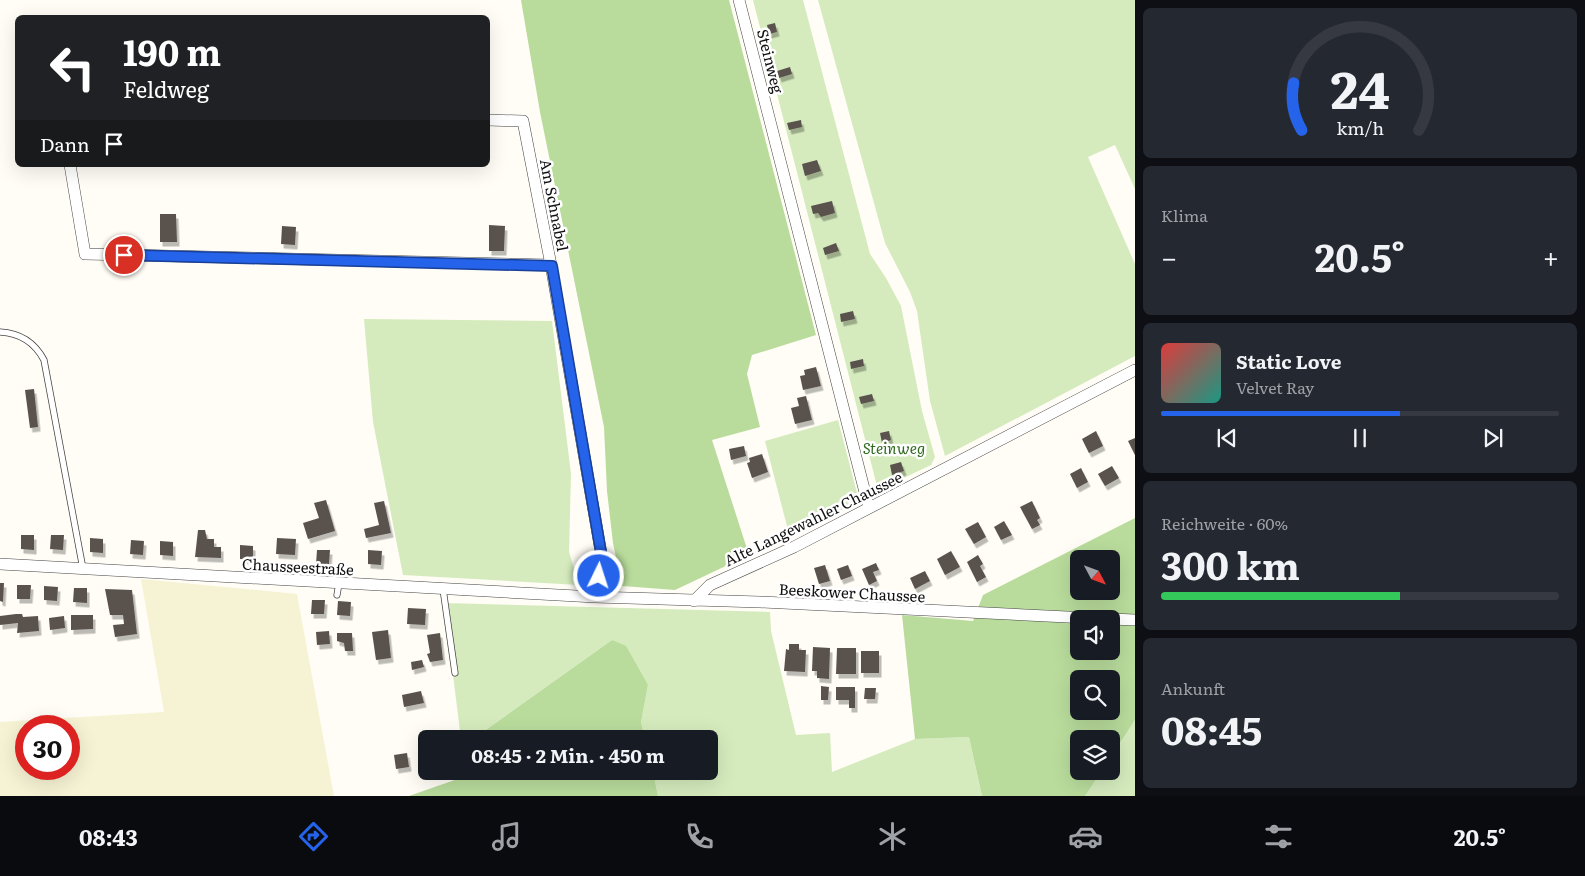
<!DOCTYPE html>
<html lang="de">
<meta charset="utf-8">
<style>
:root{--surface:#171b24;--page:#242831;--text:#f1f3f6;--muted:#9ea1a6;--line:#363941;--accent:#2563eb}
body{margin:0;font-family:Literata,serif;background:var(--page);color:var(--text);height:100vh;display:flex;flex-direction:column;font-size:19px;white-space:nowrap}
*{box-sizing:border-box;margin:0}
p{font-size:16px;color:var(--muted)}
.icon{flex:none;width:28px;height:28px;fill:none;stroke:currentColor;stroke-width:2;stroke-linecap:round;stroke-linejoin:round}
.map{position:relative;flex:1;overflow:hidden}
.side{display:flex;flex-direction:column;gap:8px;padding:8px;background:#0d0f14;width:450px}
.side>*{flex:none}
.top-card{position:absolute;left:15px;top:15px;width:475px;height:152px;border-radius:8px;box-shadow:0 5px 20px #0002;background:#202124;color:#fff;overflow:hidden}
.needle{width:32px;rotate:131deg}
.buttons{position:absolute;left:1070px;top:550px;display:grid;gap:10px}
.buttons a{display:grid;place-items:center;width:50px;height:50px;border-radius:8px;background:var(--surface);box-shadow:0 5px 20px #0002;font-size:25px}
.speed{position:absolute;left:15px;top:715px;display:flex;gap:10px;font-size:25px;font-weight:700;text-align:center}
.speed>*{display:grid;place-content:center;width:65px;height:65px;border-radius:50%;background:var(--surface);box-shadow:0 5px 20px #0002;line-height:1}
.speed .limit{border:8px solid #d22;background:#fff;color:#111}
.pin{position:absolute;display:grid;place-items:center;width:42px;height:42px;color:#fff;margin:-21px;border:2px solid #fff;border-radius:50%;box-shadow:0 1px 5px #0007}
.me{position:absolute;width:55px;margin:-28px;rotate:4deg;stroke-linejoin:round;filter:drop-shadow(0 0 4px #0008)}
.turn{display:flex;align-items:center;gap:18px;height:105px;padding:0 25px;font-size:22px}
.turn .icon{width:65px;height:65px;stroke-width:2.5}
.turn b{display:block;font-size:35px;line-height:42px}
.then{display:flex;align-items:center;height:48px;padding:0 25px;background:#0003;gap:10px;font-size:19px}
.big{font-size:38px;font-weight:700;line-height:1.1}
.side .card{flex:1;display:flex;flex-direction:column;justify-content:center;gap:8px;min-width:0;padding:0 18px;border-radius:8px;background:var(--page)}
.side .dial{align-items:center;gap:0}
.dial svg{height:130px;overflow:visible;fill:none;stroke:var(--line);stroke-width:7;stroke-linecap:round;text-anchor:middle}
.dial text{fill:var(--text);stroke:none}
.song{display:flex;align-items:center;gap:15px}
.cover{width:60px;height:60px;border-radius:8px;background:linear-gradient(135deg,hsl(0 70% 55%),hsl(170 70% 35%))}
.played{height:5px;border-radius:2px;background:linear-gradient(90deg,var(--accent) 60%,var(--line) 60%)}
.keys{display:flex;justify-content:space-around;direction:ltr}
.heat{display:flex;justify-content:space-between;align-items:center;font-size:28px;direction:ltr}
.charge{height:8px;border-radius:4px;background:linear-gradient(90deg,#34c759 60%,var(--line) 0)}
.trip{position:absolute;left:418px;top:730px;width:300px;height:50px;border-radius:8px;background:var(--surface);box-shadow:0 5px 20px #0002;font-weight:700;line-height:50px;text-align:center}
.menu{display:flex;height:80px;justify-content:space-around;align-items:center;background:#090b0e;color:var(--muted)}
.menu .icon{width:35px;height:35px}
.menu .active{color:var(--accent)}
.menu b{font-size:22px;color:var(--text)}
main{display:flex;flex:1;min-height:0}
.map>svg:first-child{display:block}
</style>
<main>
<div class="map">
<svg width="1135" height="796" viewBox="0 0 1135 796">
<defs>
<filter id="shadow"><feDropShadow dx="2.5" dy="4.5" stdDeviation="0" flood-color="#0004"/></filter>
</defs>
<rect width="100%" height="100%" fill="#fffdf5"/>
<path fill="#f6f3d4" fill-rule="evenodd" d="M141,579L297,594L334,796H0V722L164,712ZM26,726H69V769H26Z"/>
<path fill="#d5ebbd" d="M753,0H803L870,254L886,278L901,306L922,411L935,457L931,465L878,490Z
M818,0H1135V189L1115,145L1088,157L1135,264V356L945,456L930,401L917,311L910,292L885,243Z
M364,319L552,321L571,474L569,552L579,585L403,575L373,422Z
M838,420L858,497L857,503L789,534L765,441Z
M444,603L770,612L771,631L796,735L830,733L832,772L915,739L969,737L982,796H658L653,771H709V739H645L641,722L648,685L612,640L473,739H461Z
M1135,720V796H1085L1102,771H1111V757Z"/>
<path fill="#b9dc9c" fill-rule="evenodd" d="M521,0H729L816,335L752,355L747,374L760,427L712,440L749,555L675,590L622,586L613,543L607,491L604,427L540,112Z
M1135,518V720L1111,757V739H1079V771H1102L1085,796H982L969,737L915,739L902,615L973,621L983,595ZM1079,559H1111V591H1079ZM1079,619H1111V651H1079ZM1079,679H1111V711H1079Z
M612,640L626,646L648,685L641,722L645,739H473Z
M466,771H653L658,796H409L466,776Z"/>
<path fill="#5a524d" filter="url(#shadow)" d="M775,23L777,32L769,34L767,25Z
M790,67L792,74L779,78L777,71Z
M801,120L802,127L789,130L787,123Z
M817,160L821,171L805,176L802,164Z
M832,201L835,213L821,217L818,213L813,214L811,206Z
M160,214H176L177,242H160Z
M489,225L505,226L504,251H489Z
M282,226L296,227L295,245L281,244Z
M836,243L839,251L825,255L823,248Z
M853,311L855,319L841,322L840,314Z
M863,359L864,366L851,369L850,362Z
M816,367L821,386L803,390L800,376L805,375L804,370Z
M34,389L38,427L30,428L25,390Z
M872,394L874,401L861,404L859,397Z
M806,396L812,420L795,424L791,408L799,406L797,398Z
M889,431L891,440L882,443L880,433Z
M1096,431L1103,446L1089,453L1082,439Z
M1135,438V455L1128,441Z
M744,446L746,456L731,460L729,449Z
M762,454L768,472L752,478L747,463L750,462L749,458Z
M901,462L904,471L892,475L890,465Z
M1112,466L1119,478L1105,486L1098,474Z
M1081,468L1088,482L1077,488L1070,474Z
M326,500L335,531L308,539L303,523L319,518L314,503Z
M384,501L391,533L366,538L364,529L379,525L374,503Z
M1032,501L1040,518L1037,520L1040,525L1032,529L1020,507Z
M1004,521L1012,535L1001,540L994,527Z
M978,522L986,537L974,544L965,529Z
M198,530H205L207,539H214V547H221V558L195,557Z
M21,535H34V550L21,549Z
M51,535H64L63,550L50,549Z
M90,538L103,539V553L90,552Z
M277,538L296,539L295,555L276,554Z
M131,540L144,541L143,555L130,554Z
M160,541L173,542V556L160,555Z
M240,545L253,546V560L240,559Z
M317,550H330L329,564H316Z
M368,550L382,551L381,565L368,564Z
M951,551L960,567L945,575L937,559Z
M978,555L983,564L980,566L986,577L977,582L967,562Z
M876,563L879,570L873,572L877,581L869,585L862,569Z
M825,565L830,581L819,584L814,568Z
M848,565L852,576L841,580L837,569Z
M925,571L930,581L915,589L910,578Z
M0,583H4L3,602L0,601Z
M17,585H31L30,599H17Z
M44,586L58,587L57,601L44,600Z
M74,588H87V603L73,602Z
M105,589L132,590L137,634L115,637L113,625L124,624L123,615H110Z
M312,600H325L324,614H311Z
M338,601L351,602L350,616L337,615Z
M408,608L426,609L425,625L407,624Z
M16,614H22L23,617L38,616L39,631L17,633L18,623L0,625V616Z
M71,615H93V629L71,630Z
M64,616L65,628L50,630L49,618Z
M388,630L391,658L376,660L372,632Z
M329,631L330,644L317,645L316,632Z
M337,633H352L353,651H345L344,643L337,641Z
M440,633L443,660L430,662L427,654L430,653L427,635Z
M789,644H799V650H806L805,672L784,671L786,649L789,650Z
M813,647L830,648L829,679L817,678V671H812Z
M837,648H856V674H836Z
M861,651H879V673H861Z
M422,660L424,667L412,670L411,662Z
M821,686L829,687L828,700H821Z
M836,687H855V708H849V700H836Z
M865,688H876L875,699H864Z
M421,691L424,703L404,707L402,695Z
M407,753L409,767L396,769L394,755Z"/>
<g fill="none" stroke-linecap="round" stroke-linejoin="round">
<g stroke="#444" stroke-width="7">
<path id="service" d="M0,332C20,333 35,343 44,360L83,569
M443,589L455,673
M337,595L339,583"/>
</g>
<g stroke="#444" stroke-width="12">
<path id="minor" d="M739,0L869,508
M488,120L523,121L551,265L602,558L595,597
M70,165L85,254L551,265
M0,564L595,597L760,602L1108,619
M694,601L710,585L794,547L1135,370
M1111,619L1135,620"/>
</g>
<use href="#service" stroke="#fff" stroke-width="5.5"/>
<use href="#minor" stroke="#fff" stroke-width="11"/>
</g>
<g fill="none" stroke-linecap="round" stroke-linejoin="round">
<g stroke="#184099" stroke-width="12">
<path id="route" d="M124,255L552,266L602,558L599,576"/>
</g>
<use href="#route" stroke="#2563eb" stroke-width="9"/>
</g>
<g text-anchor="middle" dominant-baseline="central" stroke-width="5" stroke-linejoin="round" paint-order="stroke">
<g font-size="15" fill="#111" stroke="#fff">
<text transform="translate(771 61) rotate(76)">Steinweg</text>
<text transform="translate(555 205) rotate(79)">Am Schnabel</text>
<text transform="translate(813 518) rotate(-26)">Alte Langewahler Chaussee</text>
<text transform="translate(298 566) rotate(3)">Chausseestraße</text>
<text transform="translate(852 592) rotate(3)">Beeskower Chaussee</text>
</g>
<g font-size="15" font-style="italic" fill="#2f6b1f" stroke="#fff">
<text x="894" y="447">Steinweg</text>
</g>
</g>
</svg>
<div class="buttons">
<a><svg class="needle" viewBox="-14 -14 28 28"><path d="M0-13l5 13h-10z" fill="#e53935"/><path d="M0 13l5-13h-10z" fill="#9ea1a6"/></svg></a>
<a><svg class="icon" aria-label="sound" viewBox="0 0 24 24"><path d="M4 9h4l5-4v14l-5-4H4zM17 9q2 3 0 6"/></svg></a>
<a><svg class="icon" aria-label="search" viewBox="0 0 24 24"><circle cx="10" cy="10" r="6"/><path d="M15 15l6 6"/></svg></a>
<a><svg class="icon" aria-label="layers" viewBox="0 0 24 24"><path d="M12 4l9 5-9 5-9-5zM3 14l9 5 9-5"/></svg></a>
</div>
<div class="speed"><div class="limit">30</div></div>
<div class="pin" style="left:124px;top:255px;background:#d93025"><svg class="icon" aria-label="arrive" viewBox="0 0 24 24"><path d="M6 21V4h12l-3 4 3 4H6"/></svg></div>
<svg class="me" style="left:599px;top:576px" viewBox="-20 -20 40 40"><circle r="17" fill="#2563eb" stroke="#fff" stroke-width="3"/><path d="M0-11L8 9 0 5-8 9z" fill="#fff"/></svg>
<div class="trip">08:45 · 2 Min. · 450 m</div>
<div class="top-card">
<div class="turn"><svg class="icon" aria-label="left" viewBox="0 0 24 24"><path d="M17 20v-9H6M10 6l-5 5 5 5"/></svg><div><b>190 m</b>Feldweg</div></div>
<div class="then">Dann<svg class="icon" aria-label="arrive" viewBox="0 0 24 24"><path d="M6 21V4h12l-3 4 3 4H6"/></svg></div>
</div>
</div>
<section class="side">
<div class="card dial"><svg viewBox="0 0 100 80">
<path d="M14 69A42 42 0 1 1 86 69"/>
<path d="M14 69A42 42 0 0 1 9 40" stroke="#2563eb"/>
<text x="50" y="56" font-size="32" font-weight="700">24</text>
<text x="50" y="72" font-size="11">km/h</text>
</svg></div>
<div class="card"><p>Klima</p>
<div class="heat"><a>−</a><b class="big">20.5°</b><a>+</a></div>
</div>
<div class="card">
<div class="song"><i class="cover"></i><div><b>Static Love</b><p>Velvet Ray</p></div></div>
<div class="played"></div>
<div class="keys"><svg class="icon" aria-label="previous" viewBox="0 0 24 24"><path d="M18 5L8 12l10 7zM5 5v14"/></svg><svg class="icon" aria-label="pause" viewBox="0 0 24 24"><path d="M8 5v14M16 5v14"/></svg><svg class="icon" aria-label="next" viewBox="0 0 24 24"><path d="M6 5l10 7-10 7zM19 5v14"/></svg></div>
</div>
<div class="card"><p>Reichweite · 60%</p><b class="big">300 km</b><div class="charge"></div></div>
<div class="card"><p>Ankunft</p><b class="big">08:45</b></div>
</section>
</main>
<nav class="menu">
<b>08:43</b>
<svg class="icon active" aria-label="directions" viewBox="0 0 24 24"><path d="M12 3l9 9-9 9-9-9zM9 14v-3h6M13 9l2 2-2 2"/></svg>
<svg class="icon" aria-label="music" viewBox="0 0 24 24"><path d="M9 18V5l10-2v13"/><circle cx="6" cy="18" r="3"/><circle cx="16" cy="16" r="3"/></svg>
<svg class="icon" aria-label="phone" viewBox="0 0 24 24"><path d="M5 4h4l2 5-3 2q2 4 5 5l2-3 5 2v4C11 20 4 13 5 4z"/></svg>
<svg class="icon" aria-label="climate" viewBox="0 0 24 24"><path d="M12 3v18M4 7l16 10M4 17L20 7"/></svg>
<svg class="icon" aria-label="car" viewBox="0 0 24 24"><path d="M5 17H2v-5l4-1 3-4h7l3 4 3 1v5h-3M9 17h6M6 11h13"/><circle cx="7" cy="17" r="2"/><circle cx="17" cy="17" r="2"/></svg>
<svg class="icon" aria-label="filters" viewBox="0 0 24 24"><path d="M4 7h16M4 17h16"/><circle cx="9" cy="7" r="2"/><circle cx="15" cy="17" r="2"/></svg>
<b>20.5°</b>
</nav>
